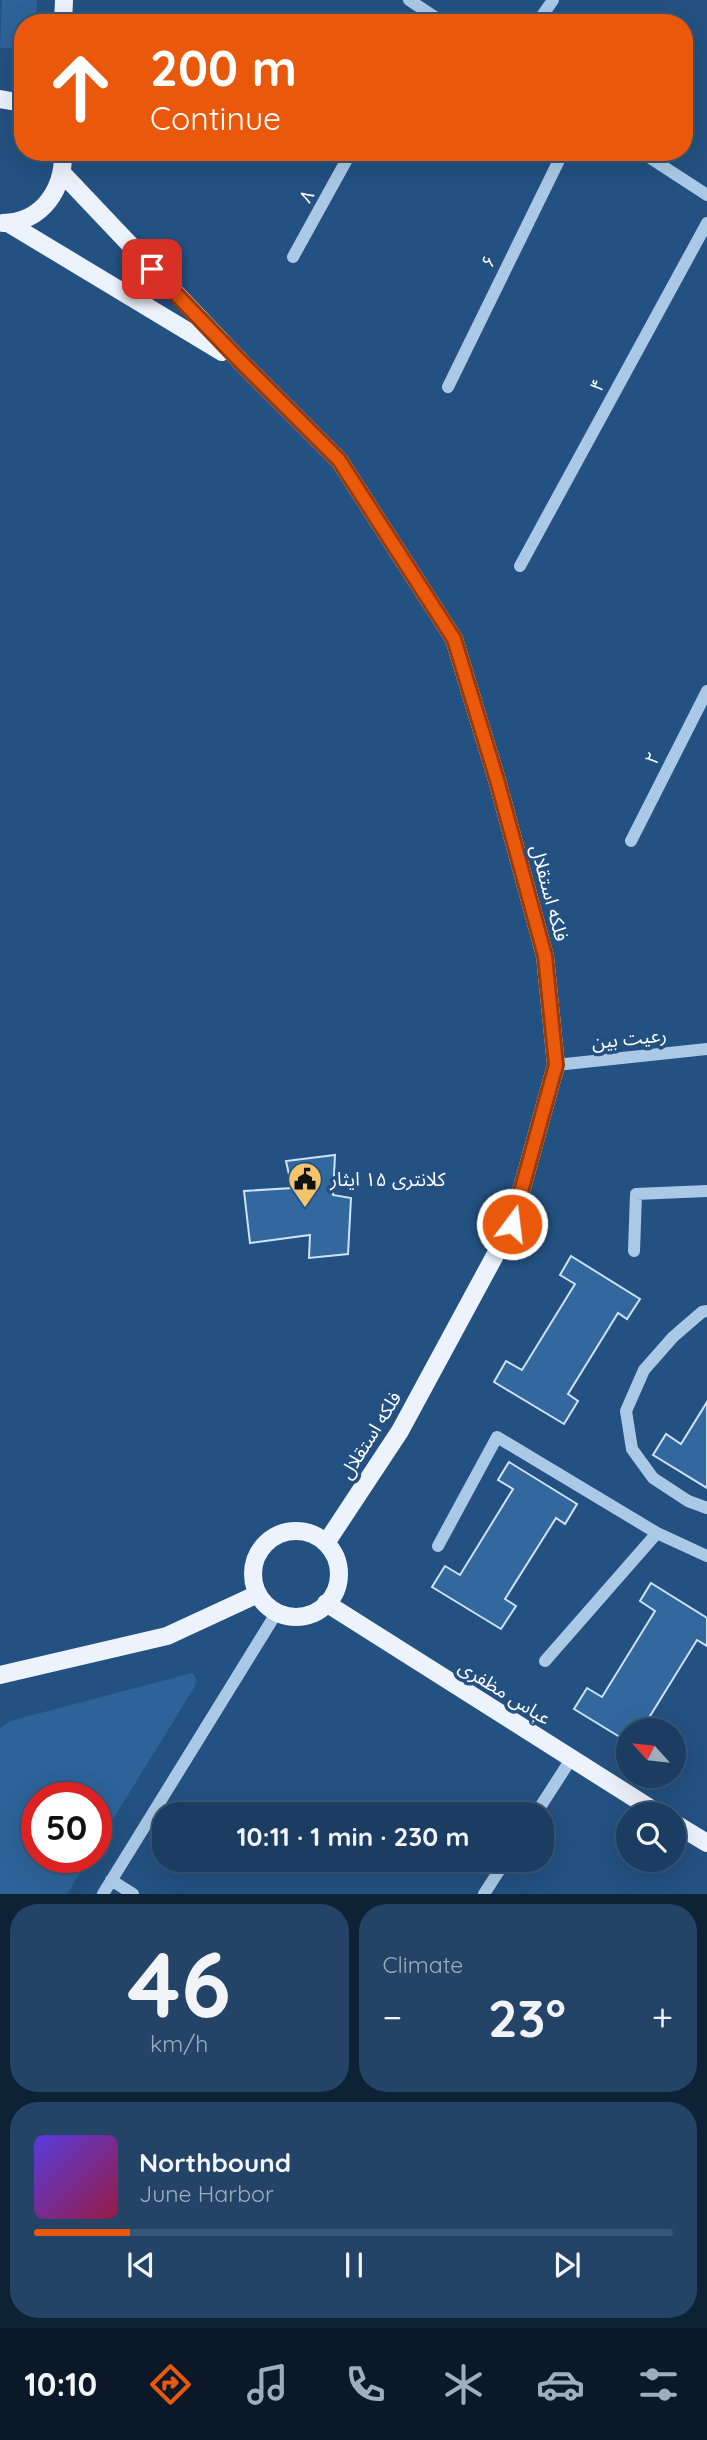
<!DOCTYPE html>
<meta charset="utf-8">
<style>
:root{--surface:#1a3d61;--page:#234467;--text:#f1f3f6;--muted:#9faebd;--line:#385676;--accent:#ea580c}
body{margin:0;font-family:Quicksand,"Noto Sans Arabic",sans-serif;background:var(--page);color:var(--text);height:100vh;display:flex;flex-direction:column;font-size:26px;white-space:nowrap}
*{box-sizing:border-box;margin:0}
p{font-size:23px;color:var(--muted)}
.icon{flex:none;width:38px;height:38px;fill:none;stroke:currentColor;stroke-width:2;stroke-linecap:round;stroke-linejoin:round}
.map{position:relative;height:1894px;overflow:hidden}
.panel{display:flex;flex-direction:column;gap:10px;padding:10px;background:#0e2235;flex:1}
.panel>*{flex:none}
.top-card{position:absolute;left:14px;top:14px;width:679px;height:147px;border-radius:28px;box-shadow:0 7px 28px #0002,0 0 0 2px var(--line);background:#ea580c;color:#fff;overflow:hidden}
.needle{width:46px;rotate:297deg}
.tools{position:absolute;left:616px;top:1718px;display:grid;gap:14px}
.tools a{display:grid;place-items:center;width:70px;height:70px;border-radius:50%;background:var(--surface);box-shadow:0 7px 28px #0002,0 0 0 2px var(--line);font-size:35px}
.speed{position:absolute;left:21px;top:1782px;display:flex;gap:14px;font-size:35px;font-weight:700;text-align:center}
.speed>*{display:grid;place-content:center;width:91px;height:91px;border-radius:50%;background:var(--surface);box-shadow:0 7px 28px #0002,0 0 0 2px var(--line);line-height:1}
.speed .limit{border:10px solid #d22;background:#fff;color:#111}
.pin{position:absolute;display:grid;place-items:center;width:60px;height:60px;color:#fff;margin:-30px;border-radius:14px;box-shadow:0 4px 10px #0006}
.me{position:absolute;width:77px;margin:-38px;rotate:15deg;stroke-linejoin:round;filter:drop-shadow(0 0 5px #0008)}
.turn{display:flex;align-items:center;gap:24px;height:147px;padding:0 21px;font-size:32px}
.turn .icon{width:91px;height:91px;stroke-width:2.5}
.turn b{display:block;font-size:49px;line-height:60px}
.big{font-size:52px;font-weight:700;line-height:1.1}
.panel .card{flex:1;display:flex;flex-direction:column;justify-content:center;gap:10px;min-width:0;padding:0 24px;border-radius:28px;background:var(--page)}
.panel .dial{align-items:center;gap:0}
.dial b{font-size:91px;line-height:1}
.song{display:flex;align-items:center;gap:21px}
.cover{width:84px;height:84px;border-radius:10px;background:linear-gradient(135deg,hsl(250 70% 55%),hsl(340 70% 35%))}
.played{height:7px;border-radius:4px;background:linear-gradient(90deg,var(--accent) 15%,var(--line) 15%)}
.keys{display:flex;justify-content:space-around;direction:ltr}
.heat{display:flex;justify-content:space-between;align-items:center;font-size:38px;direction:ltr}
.panel .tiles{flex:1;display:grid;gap:10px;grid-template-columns:1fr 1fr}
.card:last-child{grid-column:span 2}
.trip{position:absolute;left:152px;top:1802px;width:402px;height:70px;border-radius:28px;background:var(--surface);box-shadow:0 7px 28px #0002,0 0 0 2px var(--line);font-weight:700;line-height:70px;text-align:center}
.tab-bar{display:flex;height:112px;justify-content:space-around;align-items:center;background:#0a1827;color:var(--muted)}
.tab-bar .icon{width:49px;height:49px}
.tab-bar .active{color:var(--accent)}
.tab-bar b{font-size:32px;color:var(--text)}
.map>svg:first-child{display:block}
</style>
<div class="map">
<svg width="707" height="1894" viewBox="0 0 707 1894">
<rect width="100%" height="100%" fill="#235181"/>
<path fill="#2d6399" d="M2,0H37L36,23H23V49L0,48Z
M192,1673L196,1678L195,1686L96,1847V1797H37V1857H90L67,1894H0V1728L10,1721Z"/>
<path fill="#33689e" stroke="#cde2f6" stroke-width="2" d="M335,1155L333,1195L351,1198L348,1254L309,1258L310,1235L250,1243L244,1191L292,1188L286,1161Z
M571,1256L640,1299L627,1319L618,1313L568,1394L578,1401L564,1424L494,1382L506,1361L522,1370L575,1284L560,1275Z
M707,1402V1488L653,1455L666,1434L681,1444Z
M509,1462L577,1504L565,1524L556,1518L505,1599L516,1606L501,1629L432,1587L445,1566L460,1575L513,1489L498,1480Z
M651,1583L707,1618V1646L697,1640L647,1721L658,1727L656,1731H628V1742L574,1709L587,1688L602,1697L655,1611L640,1601Z"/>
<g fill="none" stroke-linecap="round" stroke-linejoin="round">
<path stroke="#aac9e7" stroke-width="12" d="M409,0L444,23
M537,23L553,0
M641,152L707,195
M293,257L351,152
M448,387L563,152
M520,566L707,223
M631,841L707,691
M556,1065L707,1049
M634,1251L636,1194L707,1191
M707,1311L702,1312L673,1337L644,1370L626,1411L632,1449L653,1478L688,1501L707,1508
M438,1546L497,1437L657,1533
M545,1661L657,1533L707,1556
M535,1815L571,1759
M111,1880L133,1894
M103,1894L277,1612
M484,1894L506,1860"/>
<path stroke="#ecf3fd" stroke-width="18" d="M63,23L64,0
M0,99L23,103
M62,173L243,364L339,460L454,639L497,780L545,956L556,1065L512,1224L400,1431L326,1543
M3,223C43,222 64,189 63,152
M8,223L222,352
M253 1574a43 43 0 1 1 86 0a43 43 0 1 1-86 0Z
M326,1603L661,1815
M0,1675L167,1636L258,1594
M674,1823L707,1843"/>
</g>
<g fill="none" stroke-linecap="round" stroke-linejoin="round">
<g stroke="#983908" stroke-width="18">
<path id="route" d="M152,269L243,364L339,460L454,639L497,780L545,956L556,1065L512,1224"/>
</g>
<use href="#route" stroke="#ea580c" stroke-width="12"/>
</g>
<defs>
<g id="civic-pin" transform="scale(1.75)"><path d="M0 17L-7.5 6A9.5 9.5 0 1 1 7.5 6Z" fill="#f2c56d" stroke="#235181"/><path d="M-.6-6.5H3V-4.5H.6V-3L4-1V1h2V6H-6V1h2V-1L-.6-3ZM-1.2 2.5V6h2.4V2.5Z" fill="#111"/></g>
</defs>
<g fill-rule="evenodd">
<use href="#civic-pin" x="305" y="1179"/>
</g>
<g text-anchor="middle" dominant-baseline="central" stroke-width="7" stroke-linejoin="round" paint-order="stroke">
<g font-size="19" fill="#fff" stroke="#235181">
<text transform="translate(306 196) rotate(-61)">۸</text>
<text transform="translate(488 261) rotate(-64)">۶</text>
<text transform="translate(597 385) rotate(-61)">۴</text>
<text transform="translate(652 758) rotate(-63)">۲</text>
<text transform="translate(550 893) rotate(75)">فلکه استقلال</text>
<text transform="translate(629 1038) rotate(-6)">رعیت بین</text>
<text transform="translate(370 1435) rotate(-58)">فلکه استقلال</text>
<text transform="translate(505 1692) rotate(32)">عباس مظفری</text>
</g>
<g font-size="19" fill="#fff" stroke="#235181" text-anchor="start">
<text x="330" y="1179">کلانتری ۱۵ ایثار</text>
</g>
</g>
</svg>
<div class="tools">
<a><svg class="needle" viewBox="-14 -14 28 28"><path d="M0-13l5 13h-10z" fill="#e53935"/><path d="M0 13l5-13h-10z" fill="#9faebd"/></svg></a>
<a><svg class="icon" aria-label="search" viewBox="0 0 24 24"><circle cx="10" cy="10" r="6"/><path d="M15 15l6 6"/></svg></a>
</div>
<div class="speed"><div class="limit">50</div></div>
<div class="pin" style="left:152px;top:269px;background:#d93025"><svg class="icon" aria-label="arrive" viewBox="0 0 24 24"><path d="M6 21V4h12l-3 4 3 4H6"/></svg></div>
<svg class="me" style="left:512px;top:1224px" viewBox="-20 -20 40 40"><circle r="17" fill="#ea580c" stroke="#fff" stroke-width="3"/><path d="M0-11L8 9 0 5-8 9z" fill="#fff"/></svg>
<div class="trip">10:11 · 1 min · 230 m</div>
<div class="top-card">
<div class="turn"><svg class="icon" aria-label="ahead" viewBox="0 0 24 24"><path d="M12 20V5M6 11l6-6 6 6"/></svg><div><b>200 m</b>Continue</div></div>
</div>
</div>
<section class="panel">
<div class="tiles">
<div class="card dial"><b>46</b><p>km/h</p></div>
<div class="card"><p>Climate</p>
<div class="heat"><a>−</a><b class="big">23°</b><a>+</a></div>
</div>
<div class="card">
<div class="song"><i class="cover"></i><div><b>Northbound</b><p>June Harbor</p></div></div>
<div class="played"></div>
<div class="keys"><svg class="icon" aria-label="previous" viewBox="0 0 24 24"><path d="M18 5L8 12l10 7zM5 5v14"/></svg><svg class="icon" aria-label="pause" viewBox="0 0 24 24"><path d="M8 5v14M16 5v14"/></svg><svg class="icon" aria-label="next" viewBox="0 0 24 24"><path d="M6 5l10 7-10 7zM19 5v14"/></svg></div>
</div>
</div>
</section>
<nav class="tab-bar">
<b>10:10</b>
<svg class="icon active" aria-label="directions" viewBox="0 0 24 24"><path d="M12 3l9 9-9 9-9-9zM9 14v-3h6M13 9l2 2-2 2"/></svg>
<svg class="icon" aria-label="music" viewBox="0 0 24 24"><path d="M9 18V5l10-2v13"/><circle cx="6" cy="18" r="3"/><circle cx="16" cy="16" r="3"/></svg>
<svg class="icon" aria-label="phone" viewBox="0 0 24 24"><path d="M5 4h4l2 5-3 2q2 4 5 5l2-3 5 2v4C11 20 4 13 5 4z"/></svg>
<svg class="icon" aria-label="climate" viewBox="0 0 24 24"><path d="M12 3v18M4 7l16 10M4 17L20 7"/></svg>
<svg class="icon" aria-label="car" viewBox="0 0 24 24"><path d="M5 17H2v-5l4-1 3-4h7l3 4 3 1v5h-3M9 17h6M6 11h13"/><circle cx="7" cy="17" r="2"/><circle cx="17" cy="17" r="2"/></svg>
<svg class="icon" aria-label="filters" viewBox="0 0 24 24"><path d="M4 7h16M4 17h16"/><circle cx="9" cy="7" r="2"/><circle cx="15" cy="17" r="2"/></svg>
</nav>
